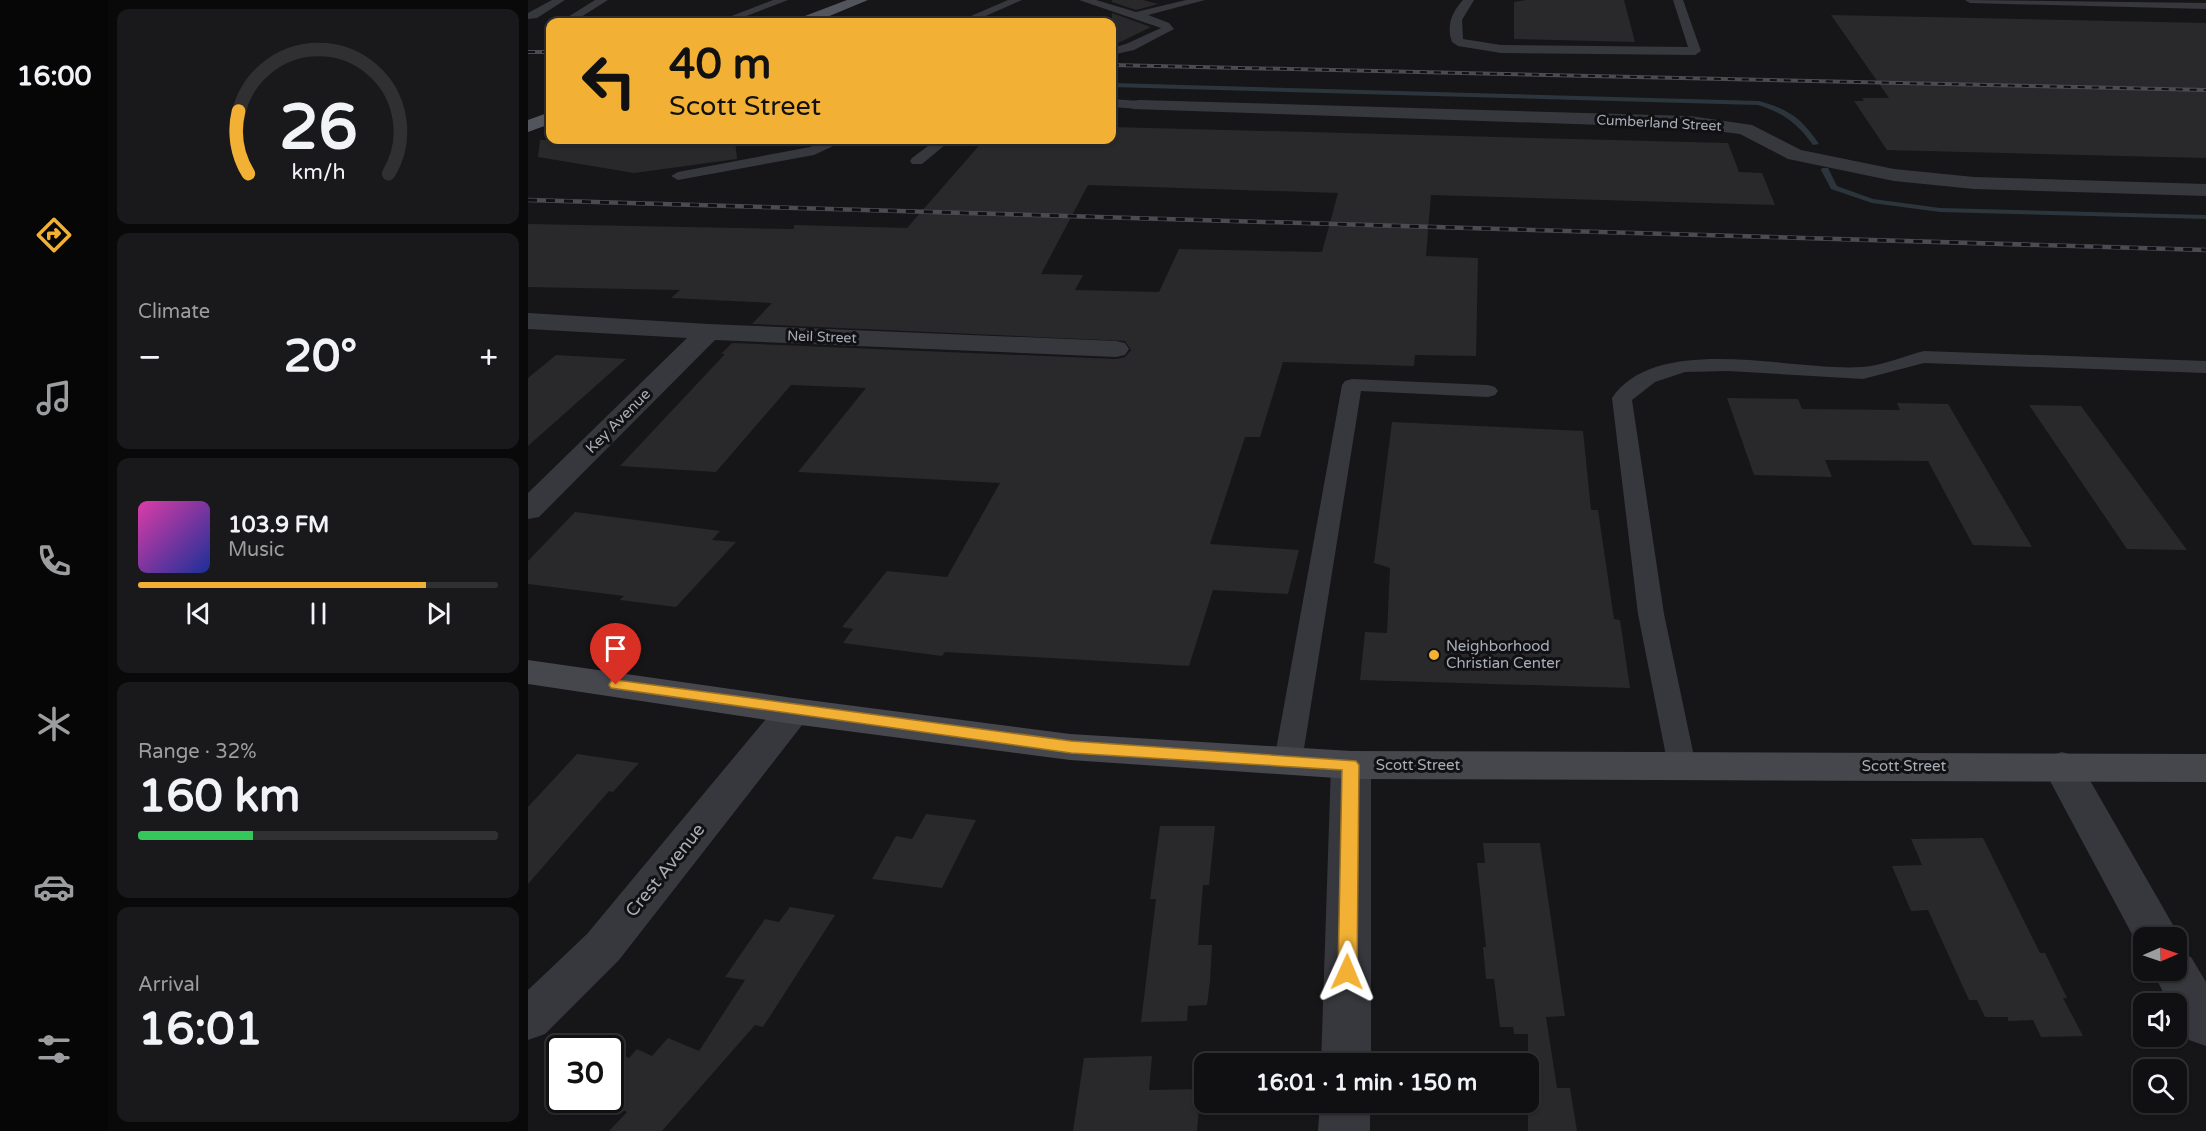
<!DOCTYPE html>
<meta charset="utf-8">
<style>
:root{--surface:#101012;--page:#19191b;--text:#f1f3f6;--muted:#9c9d9f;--line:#303032;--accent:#f2b134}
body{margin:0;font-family:"Varela Round",sans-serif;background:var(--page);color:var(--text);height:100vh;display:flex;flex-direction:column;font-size:22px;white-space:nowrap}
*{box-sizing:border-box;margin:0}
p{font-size:20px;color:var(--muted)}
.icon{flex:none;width:33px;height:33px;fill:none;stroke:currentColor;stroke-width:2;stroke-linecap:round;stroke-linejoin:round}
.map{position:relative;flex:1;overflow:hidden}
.side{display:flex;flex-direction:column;gap:9px;padding:9px;background:#09090a;width:420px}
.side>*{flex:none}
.guide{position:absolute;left:18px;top:18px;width:570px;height:126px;border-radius:12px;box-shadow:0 2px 4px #0004,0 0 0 2px var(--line);background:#f2b134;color:#111;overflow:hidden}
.needle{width:39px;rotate:88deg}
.fabs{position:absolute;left:1605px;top:927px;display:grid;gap:12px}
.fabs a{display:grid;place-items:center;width:54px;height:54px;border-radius:12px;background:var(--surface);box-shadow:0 2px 4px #0004,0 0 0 2px var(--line);font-size:30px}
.speed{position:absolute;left:18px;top:1035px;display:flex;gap:12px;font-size:30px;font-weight:700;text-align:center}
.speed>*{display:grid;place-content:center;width:78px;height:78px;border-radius:50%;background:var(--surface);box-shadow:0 2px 4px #0004,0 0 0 2px var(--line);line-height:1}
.speed .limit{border:3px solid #111;border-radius:9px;background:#fff;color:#111}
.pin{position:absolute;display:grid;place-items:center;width:51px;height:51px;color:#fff;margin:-62px -26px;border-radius:50% 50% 50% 0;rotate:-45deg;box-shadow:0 0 6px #0007}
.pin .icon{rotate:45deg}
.me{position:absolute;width:66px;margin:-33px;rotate:1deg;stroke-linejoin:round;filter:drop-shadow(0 0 4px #0008)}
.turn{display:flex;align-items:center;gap:21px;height:126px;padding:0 24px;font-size:27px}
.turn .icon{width:78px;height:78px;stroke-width:2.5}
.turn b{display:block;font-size:42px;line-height:51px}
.big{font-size:45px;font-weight:700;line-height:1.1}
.side .widget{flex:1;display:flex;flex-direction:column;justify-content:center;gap:9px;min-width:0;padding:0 21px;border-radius:12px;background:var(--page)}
.side .dial{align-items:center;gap:0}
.dial svg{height:156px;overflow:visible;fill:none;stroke:var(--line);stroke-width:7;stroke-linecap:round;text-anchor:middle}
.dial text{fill:var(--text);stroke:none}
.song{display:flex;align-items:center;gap:18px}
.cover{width:72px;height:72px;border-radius:9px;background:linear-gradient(135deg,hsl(320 70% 55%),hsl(230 70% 35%))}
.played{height:6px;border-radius:3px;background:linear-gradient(90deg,var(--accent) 80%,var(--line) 80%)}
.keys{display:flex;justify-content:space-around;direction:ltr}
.heat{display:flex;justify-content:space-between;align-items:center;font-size:33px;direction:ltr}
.charge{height:9px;border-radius:4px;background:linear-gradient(90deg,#34c759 32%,var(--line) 0)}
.trip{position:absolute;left:666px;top:1053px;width:345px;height:60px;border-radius:12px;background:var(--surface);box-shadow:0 2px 4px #0004,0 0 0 2px var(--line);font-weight:700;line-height:60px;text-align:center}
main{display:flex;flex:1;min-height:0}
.tabs{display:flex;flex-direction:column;width:108px;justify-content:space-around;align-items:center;background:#060607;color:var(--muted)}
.tabs .icon{width:42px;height:42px}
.tabs .active{color:var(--accent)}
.tabs b{font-size:27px;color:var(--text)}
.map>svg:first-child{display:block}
</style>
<main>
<nav class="tabs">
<b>16:00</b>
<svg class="icon active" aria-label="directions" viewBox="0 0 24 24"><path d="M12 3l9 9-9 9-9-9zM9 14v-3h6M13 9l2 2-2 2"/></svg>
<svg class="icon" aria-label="music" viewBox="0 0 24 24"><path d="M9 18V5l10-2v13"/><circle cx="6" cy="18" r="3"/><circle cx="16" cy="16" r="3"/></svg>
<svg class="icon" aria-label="phone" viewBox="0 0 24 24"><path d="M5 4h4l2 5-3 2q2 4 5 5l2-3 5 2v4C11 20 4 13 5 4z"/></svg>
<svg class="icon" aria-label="climate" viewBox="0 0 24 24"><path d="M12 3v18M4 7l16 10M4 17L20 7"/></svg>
<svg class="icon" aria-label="car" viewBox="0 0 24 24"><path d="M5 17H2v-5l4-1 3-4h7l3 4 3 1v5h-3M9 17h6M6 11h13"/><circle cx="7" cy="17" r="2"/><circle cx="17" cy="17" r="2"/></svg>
<svg class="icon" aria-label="filters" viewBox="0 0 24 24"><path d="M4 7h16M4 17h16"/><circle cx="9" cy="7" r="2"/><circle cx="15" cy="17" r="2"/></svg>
</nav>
<section class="side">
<div class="widget dial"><svg viewBox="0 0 100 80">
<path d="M14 69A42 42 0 1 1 86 69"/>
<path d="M14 69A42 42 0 0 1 9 37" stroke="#f2b134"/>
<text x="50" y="56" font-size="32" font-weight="700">26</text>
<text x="50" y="72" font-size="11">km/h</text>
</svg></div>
<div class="widget"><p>Climate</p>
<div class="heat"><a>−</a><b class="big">20°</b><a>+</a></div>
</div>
<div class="widget">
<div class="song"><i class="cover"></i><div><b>103.9 FM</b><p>Music</p></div></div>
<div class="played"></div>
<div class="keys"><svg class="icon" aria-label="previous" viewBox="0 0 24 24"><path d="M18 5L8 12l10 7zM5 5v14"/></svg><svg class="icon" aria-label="pause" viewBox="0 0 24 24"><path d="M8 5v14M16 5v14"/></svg><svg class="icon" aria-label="next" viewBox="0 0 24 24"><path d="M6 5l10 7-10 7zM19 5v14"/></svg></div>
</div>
<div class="widget"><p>Range · 32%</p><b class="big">160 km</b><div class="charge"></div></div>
<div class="widget"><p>Arrival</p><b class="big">16:01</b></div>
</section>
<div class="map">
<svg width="1678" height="1131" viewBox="0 0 1678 1131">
<rect width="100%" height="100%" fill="#161618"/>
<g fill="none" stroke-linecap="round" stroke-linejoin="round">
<path fill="#2c353c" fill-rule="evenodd" d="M584,83L1231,101C1261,109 1274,119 1291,144L1285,145C1270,124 1256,113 1230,105L584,87Z
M1294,168H1300L1309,186L1345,199L1412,208L1678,215V219L1412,212L1344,203L1303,189L1293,170Z"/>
</g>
<path fill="#29292c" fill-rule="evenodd" d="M584,0H615L630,4L608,10L584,2Z
M998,0H1096L1107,42L986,39V2Z
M584,13L623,27L584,46Z
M1303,15L1678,23V158L1359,150L1326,101H1336L1334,98H1361Z
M584,127L1200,143L1211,172L1234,173L1247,205L903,195L898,256L950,258L948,356L887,355L886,366L755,362L732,437H717L682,544L771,550L760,594L685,590L661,666L417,652L414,656L315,643L325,629L314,627L359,571L419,577L472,483L270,472L338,388L263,385L188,472L92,466L197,354H193L204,343L588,359L597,357L603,350L597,341L224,324L244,303L143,298L152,290L0,287V224L266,229V225L379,228L456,140H584ZM560,185L810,193L794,252L651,249L631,292L547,290L555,275L513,274Z
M12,140H207L209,159L106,173L10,157Z
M28,355L98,359L0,446V378Z
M1199,398L1270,399L1274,409L1372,410L1369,403L1420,404L1504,547L1445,545L1400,461L1297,460L1304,477L1226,475Z
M1501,405L1553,406L1659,550L1599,549Z
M864,422L1055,431L1063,510H1070L1086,619L1092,620L1102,688L832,680L837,632L859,633L862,568L846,563Z
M47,512L192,531L184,540L208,542L148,607L92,600L96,596L0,584V561Z
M49,754L111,763L85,792L81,791L0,884V807Z
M398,814L448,820L414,888L344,879L368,836L384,839Z
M632,826H687L681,885H675L670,945H684L682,982L679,1005L660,1006L659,1021L613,1022L628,899H622Z
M1455,838L1512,953H1517L1539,998H1535L1555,1036L1513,1037L1505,1020L1480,1021V1017H1457L1449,1000H1441L1400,910L1383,911L1364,866L1394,865L1383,839Z
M955,843H1012L1037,1016L1018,1017L1029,1088H1042L1049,1131H1000V1034H986L985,1027H972L966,979H958L955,947H958L949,863H957Z
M262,907L307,915L235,1027L227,1025L134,1131H81L99,1112L82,1104V1072L97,1056L101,1058L109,1049L124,1056L140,1038L171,1051L217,980L197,977L237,919L251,922Z
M624,1056L621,1090L673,1089L669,1131H545L556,1058Z"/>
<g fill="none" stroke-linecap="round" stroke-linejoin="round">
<path fill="#37383d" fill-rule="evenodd" d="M24,0H37L9,18L0,19V13Z
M67,0H80L45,22H32Z
M245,0H260L203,22H188Z
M480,0H494L444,22H429Z
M551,0H568L608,12L658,0H677L620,15L641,23L646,29L606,50L584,55V48L598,44L633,28Z
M935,0H946L934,20L935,39L973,45L1160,47L1145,0H1155L1173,51L1167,55L973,53L930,46L924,42C918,26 924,12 935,0Z
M1437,0L1678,3V9L1442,3Z
M584,99L611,101L618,105L611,109L584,107Z
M300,140H318L286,155L150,180L143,176L150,172L282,147Z
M408,140H423L394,164H384L382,161L384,158Z
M1396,351L1678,361V373L1396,363L1335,379L1200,371L1157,372L1127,382L1104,400L1136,614L1168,766L1164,773L1154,776L1144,773L1140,766L1110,614L1084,398C1130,331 1266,372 1334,367C1354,366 1376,356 1396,351Z
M824,379L960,385L967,387L970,391L967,395L960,397L833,391L774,761L770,768L760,771L750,768L746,761L814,385L817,381Z"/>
<path fill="#37383d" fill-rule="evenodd" d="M611,100L1162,116L1224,125L1273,150L1366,169L1446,177L1678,184V196L1446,189L1366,181L1260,159L1212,134L1162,128L605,109L602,105L605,101Z
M0,313L180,324L588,341L597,343L601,349L597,355L588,357L187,340L11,517L0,519V493L159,338L0,329Z
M265,698L278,702L284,711L278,720L91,960L17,1034L0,1040V990L59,934L252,702Z
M823,751L837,755L843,765V1064H793L803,765L809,755Z
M1534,752L1548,756L1645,925L1651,938L1648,944V938H1616V952L1613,951L1514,766L1520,756Z
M1648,952L1663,957L1678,982V1046L1661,1040L1648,1017V1004H1641L1624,970H1648Z
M792,1102H842V1131H790Z"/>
<path fill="#45474d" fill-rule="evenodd" d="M0,660L265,698L542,734L823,751L1678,754V782L823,779L542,760L265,724L0,684Z"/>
<path fill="#53555c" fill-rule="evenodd" d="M319,0H340L287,22H266L269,19Z
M22,112V124L0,132V120Z"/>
<g stroke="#4a4c52" stroke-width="4">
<path id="rail-far1" d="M0,52H22
M584,65L1678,90"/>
</g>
<g stroke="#4a4c52" stroke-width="4.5">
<path id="rail" d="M0,200L1678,250"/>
</g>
<use href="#rail-far1" stroke="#111113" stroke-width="2" stroke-dasharray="7" stroke-linecap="butt"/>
<use href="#rail" stroke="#111113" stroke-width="3" stroke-dasharray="9" stroke-linecap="butt"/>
</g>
<path fill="#f2b134" stroke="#9d7322" stroke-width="1.5" d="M88,680L543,741L828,761L831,765L829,972L826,977L819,979L812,977L810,972L814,770L543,753L83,688L81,685L83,681Z"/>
<circle fill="#f2b134" stroke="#111113" stroke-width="2" cx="906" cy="655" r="6"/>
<g text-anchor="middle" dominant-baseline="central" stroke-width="6" stroke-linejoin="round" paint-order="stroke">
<g font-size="14" fill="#a8adb8" stroke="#111113">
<text transform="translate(1131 123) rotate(3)">Cumberland Street</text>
<text transform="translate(294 337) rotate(2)">Neil Street</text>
</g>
<g font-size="15" fill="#a8adb8" stroke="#111113">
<text transform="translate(90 421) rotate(-45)">Key Avenue</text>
<text x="890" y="765">Scott Street</text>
<text x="1376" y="766">Scott Street</text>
</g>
<g font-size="15" fill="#a8adb8" stroke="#111113" text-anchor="start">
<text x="918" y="646">Neighborhood<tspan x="918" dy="17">Christian Center</tspan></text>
</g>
<g font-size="18" fill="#a8adb8" stroke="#111113">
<text transform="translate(137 870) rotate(-51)">Crest Avenue</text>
</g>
</g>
</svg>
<div class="fabs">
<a><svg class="needle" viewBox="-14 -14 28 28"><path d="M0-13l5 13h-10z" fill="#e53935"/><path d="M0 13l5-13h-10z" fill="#9c9d9f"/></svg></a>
<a><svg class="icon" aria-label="sound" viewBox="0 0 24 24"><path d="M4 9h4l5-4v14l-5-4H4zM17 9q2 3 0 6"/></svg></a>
<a><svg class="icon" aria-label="search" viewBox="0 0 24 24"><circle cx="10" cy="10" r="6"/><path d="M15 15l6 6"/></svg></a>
</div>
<div class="speed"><div class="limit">30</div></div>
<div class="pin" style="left:88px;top:685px;background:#d93025"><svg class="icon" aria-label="arrive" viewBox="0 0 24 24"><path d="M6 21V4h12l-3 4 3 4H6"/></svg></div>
<svg class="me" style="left:819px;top:972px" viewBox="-20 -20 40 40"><path d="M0-17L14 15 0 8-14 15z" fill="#f2b134" stroke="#fff" stroke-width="4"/></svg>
<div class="trip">16:01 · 1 min · 150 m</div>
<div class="guide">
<div class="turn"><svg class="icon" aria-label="left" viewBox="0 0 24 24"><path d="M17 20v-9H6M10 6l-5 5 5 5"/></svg><div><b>40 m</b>Scott Street</div></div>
</div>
</div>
</main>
